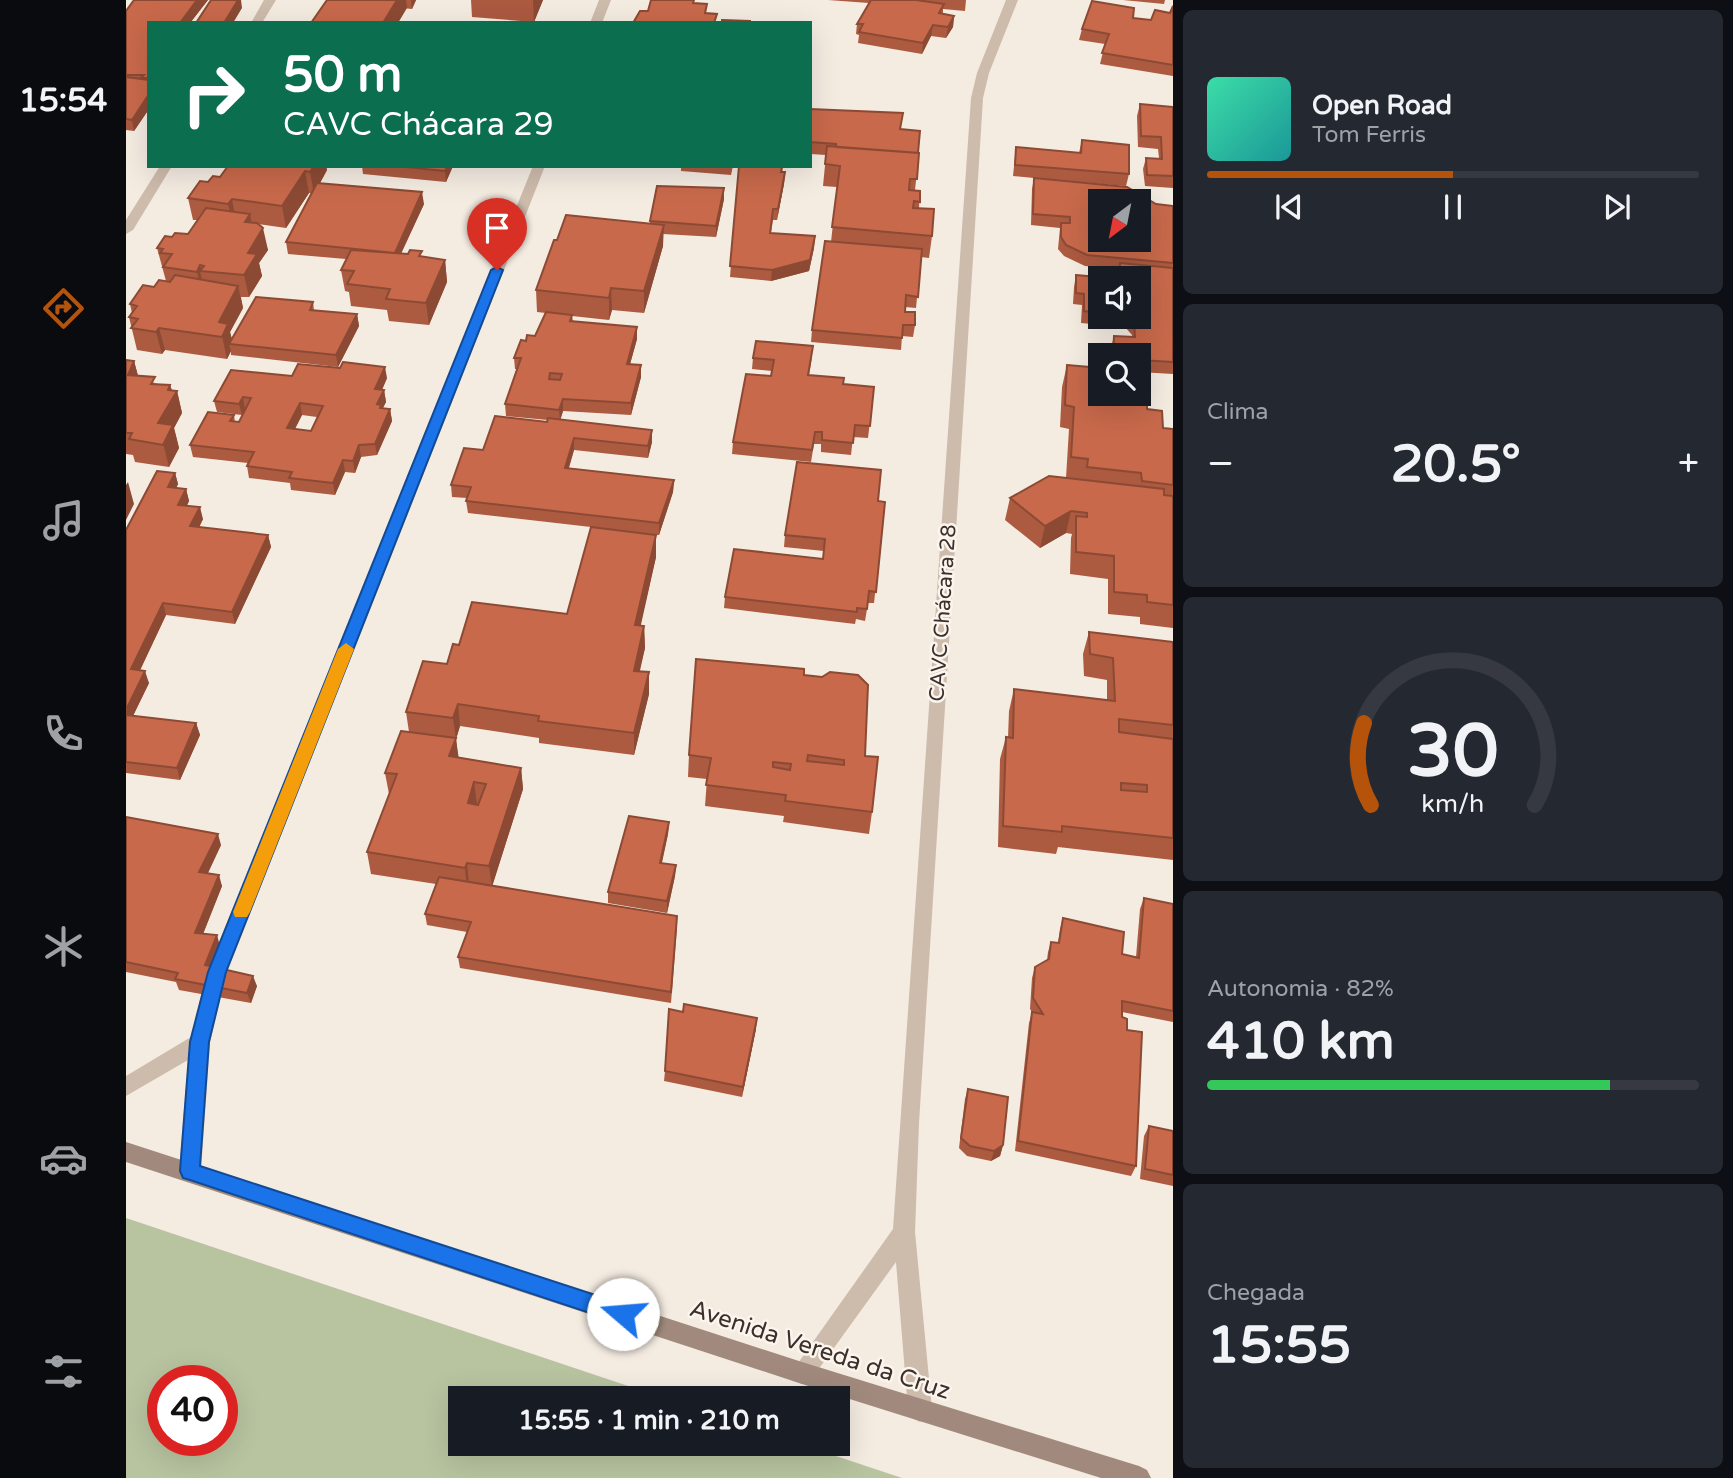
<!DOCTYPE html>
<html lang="pt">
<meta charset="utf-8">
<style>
:root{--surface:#171b24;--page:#242831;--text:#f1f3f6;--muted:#9ea1a6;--line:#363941;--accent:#b45309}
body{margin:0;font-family:"Varela Round",sans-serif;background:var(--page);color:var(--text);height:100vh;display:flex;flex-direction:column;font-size:26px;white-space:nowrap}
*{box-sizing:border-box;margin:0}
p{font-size:23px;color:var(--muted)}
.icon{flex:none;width:38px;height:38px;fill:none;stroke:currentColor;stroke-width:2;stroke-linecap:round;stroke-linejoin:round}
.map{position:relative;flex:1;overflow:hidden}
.panel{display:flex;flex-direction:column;gap:10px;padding:10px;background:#0d0f14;width:560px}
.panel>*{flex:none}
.hud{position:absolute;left:21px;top:21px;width:665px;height:147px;border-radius:0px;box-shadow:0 7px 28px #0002;background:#0b6e4f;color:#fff;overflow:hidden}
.needle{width:46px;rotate:212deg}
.tools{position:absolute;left:962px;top:189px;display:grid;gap:14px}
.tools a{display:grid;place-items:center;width:63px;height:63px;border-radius:0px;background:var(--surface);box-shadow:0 7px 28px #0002;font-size:35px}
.speed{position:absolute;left:21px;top:1365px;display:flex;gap:14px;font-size:35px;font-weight:700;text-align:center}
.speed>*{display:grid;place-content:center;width:91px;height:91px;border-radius:50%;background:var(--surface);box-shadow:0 7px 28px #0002;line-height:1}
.speed .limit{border:10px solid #d22;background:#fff;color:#111}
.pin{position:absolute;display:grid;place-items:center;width:60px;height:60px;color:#fff;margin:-72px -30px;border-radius:50% 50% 50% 0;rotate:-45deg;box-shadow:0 0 7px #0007}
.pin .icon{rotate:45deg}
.me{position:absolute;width:77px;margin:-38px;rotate:288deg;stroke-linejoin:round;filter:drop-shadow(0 0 5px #0008)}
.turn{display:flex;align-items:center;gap:24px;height:147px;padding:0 21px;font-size:32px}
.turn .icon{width:91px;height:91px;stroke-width:2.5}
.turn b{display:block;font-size:49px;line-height:60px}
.big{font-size:52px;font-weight:800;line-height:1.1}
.panel .widget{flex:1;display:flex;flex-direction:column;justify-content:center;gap:10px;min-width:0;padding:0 24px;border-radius:10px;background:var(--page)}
.panel .dial{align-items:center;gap:0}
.dial svg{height:182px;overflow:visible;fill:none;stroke:var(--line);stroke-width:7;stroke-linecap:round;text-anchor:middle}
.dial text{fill:var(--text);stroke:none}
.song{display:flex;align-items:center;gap:21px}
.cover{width:84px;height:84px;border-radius:10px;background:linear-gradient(135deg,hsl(160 70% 55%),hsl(180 70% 35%))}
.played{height:7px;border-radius:4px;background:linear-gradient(90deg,var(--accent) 50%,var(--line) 50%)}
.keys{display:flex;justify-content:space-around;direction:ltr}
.heat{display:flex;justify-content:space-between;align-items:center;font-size:38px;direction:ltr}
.charge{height:10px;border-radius:5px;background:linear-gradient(90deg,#34c759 82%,var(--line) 0)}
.trip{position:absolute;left:322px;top:1386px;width:402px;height:70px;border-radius:0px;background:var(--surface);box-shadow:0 7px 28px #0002;font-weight:800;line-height:70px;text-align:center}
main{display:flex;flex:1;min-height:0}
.menu{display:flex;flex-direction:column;width:126px;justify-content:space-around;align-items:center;background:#090b0e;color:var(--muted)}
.menu .icon{width:49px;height:49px}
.menu .on{color:var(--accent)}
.menu b{font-size:32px;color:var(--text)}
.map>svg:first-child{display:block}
</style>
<main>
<nav class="menu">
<b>15:54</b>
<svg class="icon on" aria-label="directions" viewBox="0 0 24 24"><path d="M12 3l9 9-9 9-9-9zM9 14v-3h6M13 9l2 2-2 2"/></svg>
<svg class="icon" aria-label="music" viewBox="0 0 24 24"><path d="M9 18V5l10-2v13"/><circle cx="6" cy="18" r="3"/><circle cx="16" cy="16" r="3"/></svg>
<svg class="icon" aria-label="phone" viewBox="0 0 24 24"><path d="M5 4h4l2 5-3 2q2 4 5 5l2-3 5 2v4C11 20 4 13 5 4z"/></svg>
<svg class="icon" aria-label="climate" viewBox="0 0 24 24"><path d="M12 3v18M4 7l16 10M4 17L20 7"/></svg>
<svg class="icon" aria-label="car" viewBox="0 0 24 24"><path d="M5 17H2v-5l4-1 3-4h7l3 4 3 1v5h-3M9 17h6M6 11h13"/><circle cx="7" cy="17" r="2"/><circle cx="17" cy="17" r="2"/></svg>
<svg class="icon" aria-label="filters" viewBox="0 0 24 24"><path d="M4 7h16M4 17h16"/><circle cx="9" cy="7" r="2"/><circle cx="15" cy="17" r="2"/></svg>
</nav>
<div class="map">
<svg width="1047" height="1478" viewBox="0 0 1047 1478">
<rect width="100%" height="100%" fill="#f4ebe1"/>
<path fill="#b8c4a0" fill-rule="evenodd" d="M0,1218L538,1398H334V1444H674L776,1478H0ZM37,1381H96V1440H37Z"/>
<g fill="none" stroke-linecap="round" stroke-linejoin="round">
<path fill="#cdbbac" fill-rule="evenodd" d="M138,0H150L136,23H125Z
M473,0H485L476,23H464Z
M880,0H892L863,73L857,98L793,1123L789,1232L806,1410L802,1418L794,1422L786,1418L782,1410L770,1262L684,1381L676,1384L668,1381L665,1373L767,1229L845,98L851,73Z
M34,166H46L7,230L0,234V220Z
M407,166H419L101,972L84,1042L75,1171L72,1178L64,1181L56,1178L53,1171L62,1060L0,1096V1076L65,1037L81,972Z"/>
<path fill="#a18a7d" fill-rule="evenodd" d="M0,1142L676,1362L1013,1466L1021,1470L1025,1478H975L676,1384L0,1162Z"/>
</g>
<path fill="#ac5a40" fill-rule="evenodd" d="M8,0H82L64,23H23V109L8,131L0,130V11Z
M201,0H290L286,9Z
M345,0H417L408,22L346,17Z
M702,0H840L839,11L817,9V14L828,16L827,27L820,38L805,36L796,54L732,43L733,35L730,34L731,24L743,3Z
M997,0H1039L1038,4Z
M1047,6V76L974,64L979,44L953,40L956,29L1007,18L1025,20L1044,13Z
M1014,104L1047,107V188L1019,186L1017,169L1020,158H1033L1032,149L1012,147L1011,116Z
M684,109L775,129L793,153L789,190L794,191L793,208L806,236L803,258L795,257L790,308L779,307V312L789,325L787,337L776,336L775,350L685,342L686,330L705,242L711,187L697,186L700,155L684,154Z
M956,140L1003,174L1000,186L915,179L1030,204L1047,206V374L1013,372V355H985V348L988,336L1006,337V335L999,327L955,323L956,305L947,304L948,287L950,275L975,278V317H1013V278H991L992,269L959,266L938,256L932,249L934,228L905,225L906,189L908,178L887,176L890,147L953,153Z
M162,166H200L201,170L194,183L298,204L275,254L319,260L321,282L303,325L263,321L261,310L225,306L223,292L219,291L215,270L220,259L162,254L160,242L185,193H183L160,228L132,224L142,250L133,263L136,276L123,297H115L117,308L104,332L106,339L187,302L188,310L231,314L233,326L212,367L105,355V351L101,359L39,350L36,354L11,350L3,317L6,313L4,304L28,287L40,281L31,248L46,237L62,234L72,220H67L62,198L82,182L94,177L161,167Z
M236,166H327L320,182L237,174Z
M555,166H607L605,175L555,171Z
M613,166H657L656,172H659L658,184L651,220H647L645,233L689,236L688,248L683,271L645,281L604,277Z
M531,186L598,199L590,237L537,234V246L518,313L486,310L483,320L446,316L447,321L511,327V339L504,364L515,365V377L505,415L437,411L434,420L526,442L522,458L448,450L443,468L548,480L547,492L533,535H530V557L514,626H518L519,648L513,671L523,694L508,755L413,743V738L334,726L330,739L332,757L395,768L397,789L366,886L551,927L545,1003L334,968L332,957L341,932L301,925L299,914L310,884L245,874L241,852L264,794H263L259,773L283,732L280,712L321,664L333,645L441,614L465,527L342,513L340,501L341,498L326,497L325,485L357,450L421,422L422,420L380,416L379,404L391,369H389L388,358L400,341L409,336L420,313L411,312L410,290L431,240L524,223Z
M686,357L683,375L717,384L748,387L742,438L727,437L725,455L695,452V444H688L685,462L606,454L607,442L645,376L646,371L626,369L627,358Z
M0,360L8,361L12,376L31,384L44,385L46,390L51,391L56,413L48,428L53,448L43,467L9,462L7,455L0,454Z
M941,365L1021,409L1037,428H1047V628L1014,624V617L982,614V579L944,574L945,538L946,534L940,533L914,548L879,520L884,498L940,478L943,429L934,427L936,387Z
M166,376L261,378L256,390H258L260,402L256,409H264L266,421L251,455L235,457L229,473L219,472L209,495L165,490L164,483L123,478L121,466L122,463L67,457L64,445L108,415L109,422H113L119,409L116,415L91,412L88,401ZM176,415L191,417L185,431L169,429Z
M49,473L52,484L50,488L60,489L63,501L61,506L77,519L73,527L142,535L145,547L109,624L40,615L14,670L23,683L7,716L70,723L74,735L54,780L0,773V530Z
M752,501L759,502L748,603H742L739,621L730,619L729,624L598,608L599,597L697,559L698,551L658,547L659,535Z
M963,632L1047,642V860L932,847L930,854L872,847L874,759L880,737L882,738L883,711L888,689L981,700V680L958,676L957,654Z
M678,675L739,756L746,812L743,834L657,822L658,816L579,806L581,779L562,777L563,755Z
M0,817L95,845L82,873L96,886L77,934L94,946L87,966L131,986L125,1003L53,990L50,982L0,972Z
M543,822L542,834L536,863L550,865L549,876L541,913L482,903V892Z
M1018,898L1047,904V1022L996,1012V1017L1001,1030L1010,1166L1005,1176L889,1151L903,1023L906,1012L904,1009L906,978L909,967L921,960L922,952L925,942L932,943L934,929L937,918L996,954L1010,957L1014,909Z
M557,1012L630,1029L616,1097L538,1081L539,1071Z
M842,1089L877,1145L874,1156L865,1161L841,1156L833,1148L839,1099Z
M1023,1126L1047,1131V1186L1014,1179L1018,1136Z"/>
<path fill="#8c4a34" d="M71,0H82L64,23H54Z
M112,0H115L116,8L107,23H98Z
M271,0H280L281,8L272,23H257Z
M285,0H290L286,9Z
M407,0H417L408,22L407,1Z
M828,16L827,27L820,38L822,27Z
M807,25L805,36L796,54L797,43Z
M23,94V109L8,131L6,120Z
M188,166H200L201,170L188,194L184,172Z
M321,166H327L320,182L319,171Z
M179,171L183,193L160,228L156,206Z
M659,172L658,184L651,220L652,209Z
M598,188V199L590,237V226Z
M296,192L298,204L270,264L269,253Z
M106,199L110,221L107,225L102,204Z
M124,214L128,236L119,222Z
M538,225L537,246L518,313V291Z
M137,228L142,250L133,263L136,276L123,297L118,275L122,253Z
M689,236L688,248L683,271L645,281L646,270Z
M319,260L321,282L303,325L300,303Z
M74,265L76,272L74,271L78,289L76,294L71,272Z
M112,286L117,308L104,332L107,344H103L105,351L101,359L93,322Z
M485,288L486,310L483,320V298Z
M231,314L233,326L212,367L210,355Z
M511,327V339L501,375V364Z
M33,328L39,350L36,354L30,332Z
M8,361L14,383L2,375Z
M515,365V377L505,415V403Z
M259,367L261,378L251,401L249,389Z
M44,385L47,397L51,391L56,413L48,428L53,448L43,467L32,423L42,390Z
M258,390L260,402L256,410L251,404Z
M117,397L119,409L116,415L113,404Z
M437,399V411L434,421L433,410Z
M174,403L176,415L163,440L161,428Z
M264,409L266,421L251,455L249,444Z
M526,430V442L522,458V446Z
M448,438V450L439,479V468Z
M233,445L235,457L229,473L227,461Z
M217,460L219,472L209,495L207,483Z
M49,473L52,484L45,499L42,487Z
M548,480L547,492L533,535V523Z
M2,482L8,504L0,520V485Z
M60,489L63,501L55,516L52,505Z
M74,507L77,519L68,538L64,526Z
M945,511L940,533L914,548L919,526Z
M142,535L145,547L109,624L106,612Z
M530,535V557L510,647L509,625Z
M37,603L40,615L9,681L5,669Z
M518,626L519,648L509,693L508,671Z
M19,671L23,683L2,726L0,721V710Z
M523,672V694L508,755V733Z
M332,704L334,726L330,739L333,760L323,756L330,739L327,718Z
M70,723L74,735L54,780L51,768Z
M395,768L397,789L366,887L363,866Z
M348,782L351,804L344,825L342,803Z
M543,822L542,834L533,874L534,863Z
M92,834L95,845L77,883L73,872Z
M341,863L343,885L341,889L339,868Z
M550,865L549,876L541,913V901Z
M93,875L96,886L73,944L69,933Z
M91,935L94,946L83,976L79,965Z
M127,976L131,986L125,1003L121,993Z
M631,1018L630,1029L616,1097L617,1087Z
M877,1145L874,1156L865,1161L868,1151Z"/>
<path fill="#c8694b" stroke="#8c4a34" stroke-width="2" fill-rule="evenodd" d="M8,0H71L54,23H23V78H15L18,75H0V11Z
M85,0H112L98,23H70Z
M201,0H271L257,23H185Z
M525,0H568L567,3L581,4L579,13L591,14L588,23L568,22V23H507L514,11H522Z
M745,0H790L818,4L813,13L828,16L822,27L807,25L797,43L733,32L737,24H731Z
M966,1L1008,8L1007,18L1025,20L1029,10L1044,13L1047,6V65L976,53L983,34L956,29Z
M596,20L624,21V23H596Z
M0,77L23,80V94L6,120L0,119Z
M1014,104L1047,107V176L1021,175L1020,158L1036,159L1035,137L1015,136Z
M684,109L777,113L774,129L794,131L792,153L710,147V144L684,142Z
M956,140L1003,145V174L889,165L890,147L955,153Z
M701,146L793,153L791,179H784L783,190L794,191V202L788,201L787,208L808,209L806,236L706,227L714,166L699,164Z
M102,166H152L161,167L162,166H188L184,172L179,171L156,206L106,199L102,204L62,198L74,181L82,182L87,176L94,177Z
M269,166H321L319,171Z
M613,166H656L655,172H659L652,209H647L644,233L689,236L684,260L646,270L604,266Z
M908,178L1001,187L1030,204L1047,206V263L961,255L940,245L935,237V223H944V217L907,214ZM975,201H1013V240H975Z
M191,183L296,192L269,253L160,242Z
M531,186L598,188L590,226L524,221Z
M80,208L124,214L119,222L131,223L137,228L122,253L131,254L118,275L74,271L78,266L74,265L71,272L37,267L46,254L34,253L37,249L31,248L39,236L46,237L49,233L62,234Z
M440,215L538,225L518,291L485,288L483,298L410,290L428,240H431Z
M699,241L796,249L792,297L780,295L779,312H789V325H777L776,338L686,330Z
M225,250L282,254L284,250L296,251L293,256L319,260L300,303L260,299L264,289L221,284L228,271L215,270Z
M994,263L1047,268V362L1013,360V355H987L988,336L1009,337L1008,323L1003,317H1013V278H993Z
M49,275L112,286L93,322L102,324L96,337L33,328L30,332L5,328L12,319L3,317L11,306L4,304L17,285L28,287L33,280L44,282Z
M950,275L984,278H975V313L958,311V294L950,293Z
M130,297L187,302L184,310L231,314L210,355L103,344Z
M420,312L446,315L444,321L511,327L501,364L515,365L505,403L437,399L433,410L379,404L395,358H388L395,340L400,341L401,335L409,336ZM424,373L436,374L434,380L423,379Z
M630,341L687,346L682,375L718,378L717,384L748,387L744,426L729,425L727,443L696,440V432H689L686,450L607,442L620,374L645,376L648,360L627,358Z
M0,360L8,361L2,375L29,377L25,384L44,385L42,390L51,391L32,423L47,425L37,445L3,439L6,433H0Z
M217,362L259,367L249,389L258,390L251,404L255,405L254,408L264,409L249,444L233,445L227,461L217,460L207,483L163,478L166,472L121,466L128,452L64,445L82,412L108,415L104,421L113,422L125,398L117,397L113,404L88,401L105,370L166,376L172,364L214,368ZM174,403L197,406L185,431L161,428Z
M941,365L975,368V394H1013V373L1021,374V409L1036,411L1037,428L1047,429V485L1016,481L1015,473L961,467L962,459L945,457L948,407L939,405Z
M369,416L421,422L422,418L526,430L522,446L448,438L439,468L548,480L533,523L340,501L345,487L325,485L338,448L357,450Z
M671,462L755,470L752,501L759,502L750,592L743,591L741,609L731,608V612L599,597L608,549L697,559L699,539L659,535Z
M31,471L49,473L42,487L60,489L52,505L74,507L64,526L142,535L106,612L37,603L5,669L19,671L0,710V530Z
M923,476L1038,489V495L1047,496V605L1021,602V595L988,592V556L950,552V516L961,517V513L945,511L919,526L884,498Z
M465,527L530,535L509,625L518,626L508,671L523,672L508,733L412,721L413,716L332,704L327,718L280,712L297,661L321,664L327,644L333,645L346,602L441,614Z
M963,632L1047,642V725L993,719V732L1047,739V838L936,826V832L877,826L880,737L887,738L888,689L989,701L987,658L964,654ZM995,783L1021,785V792L995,790Z
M570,659L678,669V675L696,677L704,672L732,675L742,685L739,756L752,757L746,812L659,801L660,795L580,785L585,758L563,755ZM682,755L718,760V765L681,761ZM647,762L665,764L664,770L647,767Z
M0,715L70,723L51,768L0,762Z
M275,731L330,738L323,756L395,768L363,866L341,863L339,868L241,852L271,774L259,773ZM348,782L360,784L352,805L342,803Z
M503,816L543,822L534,863L550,865L541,901L482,892Z
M0,817L92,834L73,872L93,875L69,933L91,935L79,965L127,976L121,993L49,979L52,973L0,962Z
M313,877L551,916L545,992L332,957L345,922L299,914Z
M1018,898L1047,904V1011L996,1001V1017L1001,1019V1030L1016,1032L1010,1166L892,1141L906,1012L917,1014L907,998L909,967L923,959L925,942L933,943L937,918L998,932L996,954L1013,958Z
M558,1004L631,1018L617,1087L539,1071L543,1009L557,1012Z
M842,1089L882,1097L877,1145L868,1151L844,1146L835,1138Z
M1023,1126L1047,1131V1175L1019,1169Z"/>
<path fill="#1a73e8" stroke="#114b97" stroke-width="2" d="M371,267L377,270L100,972L83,1042L74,1166L497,1304L505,1307L508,1314L505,1321L497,1324L64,1180L57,1178L54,1171L64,1042L82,972L365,270Z"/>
<path fill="#f59e0b" d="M220,643L228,649L124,912L121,917H109L107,912L212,649Z"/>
<g text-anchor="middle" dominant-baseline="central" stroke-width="5" stroke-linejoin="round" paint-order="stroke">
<g font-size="21" fill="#3b302b" stroke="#fbf5ee">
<text transform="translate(817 613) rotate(-86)">CAVC Chácara 28</text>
</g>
<g font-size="24" fill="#3b302b" stroke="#fbf5ee">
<text transform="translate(694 1350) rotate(18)">Avenida Vereda da Cruz</text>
</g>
</g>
</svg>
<div class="tools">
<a><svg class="needle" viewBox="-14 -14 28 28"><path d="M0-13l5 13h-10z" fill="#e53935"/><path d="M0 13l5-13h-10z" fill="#9ea1a6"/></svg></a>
<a><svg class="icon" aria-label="sound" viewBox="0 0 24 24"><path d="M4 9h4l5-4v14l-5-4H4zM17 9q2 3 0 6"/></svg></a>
<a><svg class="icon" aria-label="search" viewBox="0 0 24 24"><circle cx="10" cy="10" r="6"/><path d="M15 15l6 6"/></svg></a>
</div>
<div class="speed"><div class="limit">40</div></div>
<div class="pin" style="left:371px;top:270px;background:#d93025"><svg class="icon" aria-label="arrive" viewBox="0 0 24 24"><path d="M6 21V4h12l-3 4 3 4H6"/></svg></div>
<svg class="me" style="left:497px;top:1314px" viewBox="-20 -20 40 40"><circle r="19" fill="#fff"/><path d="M0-13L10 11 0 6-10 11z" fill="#1a73e8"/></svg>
<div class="trip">15:55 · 1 min · 210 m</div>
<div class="hud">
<div class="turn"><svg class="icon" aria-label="right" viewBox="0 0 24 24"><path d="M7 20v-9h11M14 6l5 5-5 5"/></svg><div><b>50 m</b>CAVC Chácara 29</div></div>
</div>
</div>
<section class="panel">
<div class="widget">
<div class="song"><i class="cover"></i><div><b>Open Road</b><p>Tom Ferris</p></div></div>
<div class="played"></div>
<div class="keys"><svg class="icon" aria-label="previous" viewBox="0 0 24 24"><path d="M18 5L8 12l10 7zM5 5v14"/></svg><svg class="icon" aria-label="pause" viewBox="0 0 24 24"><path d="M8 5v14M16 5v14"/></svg><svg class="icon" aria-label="next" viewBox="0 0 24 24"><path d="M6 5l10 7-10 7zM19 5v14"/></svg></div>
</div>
<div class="widget"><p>Clima</p>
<div class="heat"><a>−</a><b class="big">20.5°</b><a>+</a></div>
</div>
<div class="widget dial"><svg viewBox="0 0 100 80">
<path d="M14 69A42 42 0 1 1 86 69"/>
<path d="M14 69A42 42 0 0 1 11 33" stroke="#b45309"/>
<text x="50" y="56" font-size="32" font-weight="700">30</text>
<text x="50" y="72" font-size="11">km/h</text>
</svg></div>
<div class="widget"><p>Autonomia · 82%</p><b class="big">410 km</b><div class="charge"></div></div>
<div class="widget"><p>Chegada</p><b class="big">15:55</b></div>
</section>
</main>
